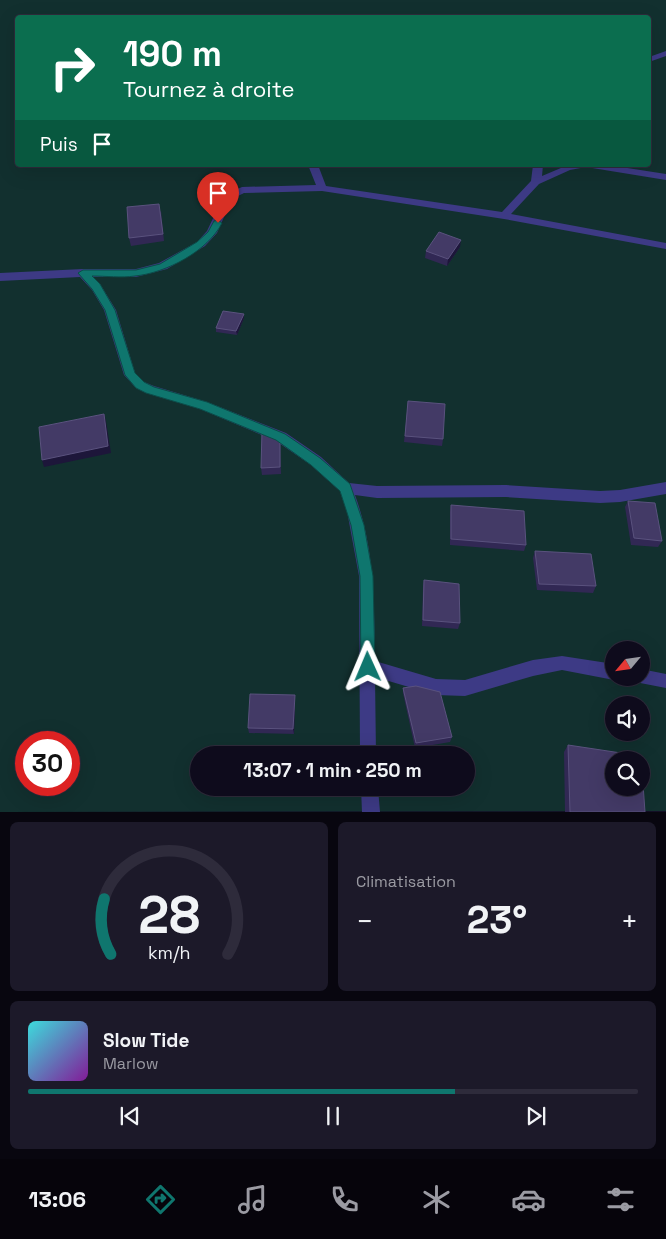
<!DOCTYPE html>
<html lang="fr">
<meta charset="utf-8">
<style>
:root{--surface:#0e0b1c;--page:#1c1929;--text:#f1f3f6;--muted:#9b9ba3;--line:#2e2b3b;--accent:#0f766e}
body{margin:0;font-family:"Space Grotesk",sans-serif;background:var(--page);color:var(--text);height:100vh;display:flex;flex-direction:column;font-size:19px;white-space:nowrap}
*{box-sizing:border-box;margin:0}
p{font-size:16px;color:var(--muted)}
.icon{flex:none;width:28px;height:28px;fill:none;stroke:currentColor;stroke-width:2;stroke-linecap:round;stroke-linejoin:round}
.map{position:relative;height:812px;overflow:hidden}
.details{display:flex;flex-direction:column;gap:10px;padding:10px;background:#08060f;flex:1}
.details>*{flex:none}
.guide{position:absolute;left:15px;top:15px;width:636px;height:152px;border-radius:5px;box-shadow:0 5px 20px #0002,0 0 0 1px var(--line);background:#0b6e4f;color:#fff;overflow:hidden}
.needle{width:32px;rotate:241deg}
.controls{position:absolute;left:605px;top:641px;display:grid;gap:10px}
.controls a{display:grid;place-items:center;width:45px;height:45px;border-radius:50%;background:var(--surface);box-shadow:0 5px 20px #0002,0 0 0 1px var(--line);font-size:25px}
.speed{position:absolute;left:15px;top:731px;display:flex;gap:10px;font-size:25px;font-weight:700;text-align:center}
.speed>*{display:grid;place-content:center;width:65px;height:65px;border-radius:50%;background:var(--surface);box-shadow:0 5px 20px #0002,0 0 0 1px var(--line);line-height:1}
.speed .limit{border:8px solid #d22;background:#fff;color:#111}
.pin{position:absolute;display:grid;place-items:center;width:42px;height:42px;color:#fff;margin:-51px -21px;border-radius:50% 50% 50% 0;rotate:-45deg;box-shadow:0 0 5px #0007}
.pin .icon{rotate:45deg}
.me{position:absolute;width:55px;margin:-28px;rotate:359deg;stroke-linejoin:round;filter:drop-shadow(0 0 4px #0008)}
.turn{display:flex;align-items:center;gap:18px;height:105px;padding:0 25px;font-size:22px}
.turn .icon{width:65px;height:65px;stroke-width:2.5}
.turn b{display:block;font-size:35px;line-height:42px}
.then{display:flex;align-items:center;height:48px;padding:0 25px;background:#0003;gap:10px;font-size:19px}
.big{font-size:38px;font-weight:600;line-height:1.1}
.details .widget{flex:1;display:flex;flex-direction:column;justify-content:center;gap:8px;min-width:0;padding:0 18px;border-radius:8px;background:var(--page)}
.details .dial{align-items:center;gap:0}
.dial svg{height:130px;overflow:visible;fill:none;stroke:var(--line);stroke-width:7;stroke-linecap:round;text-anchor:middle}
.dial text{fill:var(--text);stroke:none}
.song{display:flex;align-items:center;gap:15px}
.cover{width:60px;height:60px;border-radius:8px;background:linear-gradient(135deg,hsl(180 70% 55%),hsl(290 70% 35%))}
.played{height:5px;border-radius:2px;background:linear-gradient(90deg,var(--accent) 70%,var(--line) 70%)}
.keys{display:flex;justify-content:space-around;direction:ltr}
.heat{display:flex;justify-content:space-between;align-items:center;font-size:28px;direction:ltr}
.details .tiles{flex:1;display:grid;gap:10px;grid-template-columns:1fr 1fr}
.widget:last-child{grid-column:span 2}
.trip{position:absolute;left:190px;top:746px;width:285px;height:50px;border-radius:25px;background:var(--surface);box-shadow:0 5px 20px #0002,0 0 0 1px var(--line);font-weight:600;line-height:50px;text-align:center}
.tabs{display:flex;height:80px;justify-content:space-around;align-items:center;background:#06040b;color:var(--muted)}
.tabs .icon{width:35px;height:35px}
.tabs .on{color:var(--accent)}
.tabs b{font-size:22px;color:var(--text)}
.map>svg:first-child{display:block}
</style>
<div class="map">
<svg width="666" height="812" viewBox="0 0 666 812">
<rect width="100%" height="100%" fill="#130f26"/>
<path fill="#12302f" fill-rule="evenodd" d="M0,0H666V811L0,812ZM18,18H649V165H18ZM614,650H641V678H614ZM614,705H641V732H614ZM26,742H69V785H26ZM199,755H466V788H199ZM614,760H641V788H614Z"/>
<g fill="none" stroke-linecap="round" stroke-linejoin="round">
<path fill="#3d3a85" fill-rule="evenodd" d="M666,51V56L649,62V57Z
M308,165H318L326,186L502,212L531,181L533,165H543L542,176L568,165H608L666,174V180L586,167L570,170L539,184L511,214L666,243V249L504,219L322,191L244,193L232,199L217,233L205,246L167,269L136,277H93L100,284L116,310L135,373L144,382L154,386L207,402L286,433L321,457L349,483L377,486L506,485L600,491L620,490L666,482V494L620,502L600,503L506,497L377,498L355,495C375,550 374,604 375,661L436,679L465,680L533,660L562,656L614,664V678H619L614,680L562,670L533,676L465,696L436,695L375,677L376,755H360L359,576L347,511L340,491L311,465L276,441L200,409L146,393L136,388L124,375L104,310L92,290L80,277L0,281V273L83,269H136L159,263L197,242L207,231L224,195L242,187L316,185Z
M641,669L666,674V688L635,682L633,678H641Z
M361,788H378L380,812H362Z"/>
</g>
<path fill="#312854" d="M161,211L164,241L131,246L129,238Z
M460,247L447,266L425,258L426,251Z
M244,318L237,335L216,332V328Z
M408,401L443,439L442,446L404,442Z
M280,440L281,474L262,475L261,468Z
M628,501L662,541L658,547L631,545L625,507Z
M451,505L526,545L524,551L450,545V512Z
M535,551L596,586L593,593L537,590L533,558Z
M424,580L460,623L458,629L422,626L423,586Z
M403,688L452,737L450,742L415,748L403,693Z
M295,700L294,734L249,733L248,728Z
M568,745L645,812H565L564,752Z"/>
<path fill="#1d163a" d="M461,240L460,247L447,266L448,259Z
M244,314V318L237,335L236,331Z
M104,414L106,421L111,453L44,467L42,460Z
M295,695V700L294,734L293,729Z"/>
<path fill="#433a66" stroke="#5a527e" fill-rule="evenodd" d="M159,204L163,234L129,238L127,207Z
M439,232L461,240L448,259L426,251Z
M223,311L244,314L236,331L216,328Z
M408,401L445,404L443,439L405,436Z
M104,414L108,446L42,460L39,427Z
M262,431L280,440V467L261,468Z
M628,501L655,503L662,541L634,538Z
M451,505L524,511L526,545L451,539Z
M535,551L591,554L596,586L539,584Z
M424,580L459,584L460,623L423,620Z
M416,686L440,692L452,737L416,743L403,688Z
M250,694L295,695L293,729L248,728Z
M568,745L641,756L645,812H570ZM614,760H641V788H614Z"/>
<path fill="#0f766e" stroke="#0a4d48" d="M218,220L222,223C208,251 166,273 135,276C121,278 106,276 92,276L100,284L115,310L135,373L144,382L154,387L207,402L285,434L320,458L350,484L364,525L373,576L375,667L373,672L368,674L363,672L361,667L360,576L351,525L340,491L311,465L276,440L200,409L146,393L136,388L125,375L105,310L92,289L78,273L83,270H136L160,264L197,242L208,232L214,221Z"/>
</svg>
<div class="controls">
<a><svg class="needle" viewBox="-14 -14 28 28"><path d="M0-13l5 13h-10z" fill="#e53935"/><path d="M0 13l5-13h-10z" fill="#9b9ba3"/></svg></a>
<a><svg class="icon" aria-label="sound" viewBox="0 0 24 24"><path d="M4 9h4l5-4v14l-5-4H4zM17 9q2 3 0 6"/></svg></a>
<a><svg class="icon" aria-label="search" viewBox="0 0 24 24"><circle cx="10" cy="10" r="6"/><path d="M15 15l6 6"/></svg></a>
</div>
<div class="speed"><div class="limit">30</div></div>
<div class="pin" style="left:218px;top:223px;background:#d93025"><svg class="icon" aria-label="arrive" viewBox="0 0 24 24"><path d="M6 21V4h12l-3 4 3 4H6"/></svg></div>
<svg class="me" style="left:368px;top:667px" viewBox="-20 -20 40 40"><path d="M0-17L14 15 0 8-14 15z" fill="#0f766e" stroke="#fff" stroke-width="4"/></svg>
<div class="trip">13:07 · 1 min · 250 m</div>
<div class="guide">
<div class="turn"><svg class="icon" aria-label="right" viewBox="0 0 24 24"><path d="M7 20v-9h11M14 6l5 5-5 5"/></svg><div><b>190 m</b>Tournez à droite</div></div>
<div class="then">Puis<svg class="icon" aria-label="arrive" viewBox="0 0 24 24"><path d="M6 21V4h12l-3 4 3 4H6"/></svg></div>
</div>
</div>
<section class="details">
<div class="tiles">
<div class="widget dial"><svg viewBox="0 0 100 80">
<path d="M14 69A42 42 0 1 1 86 69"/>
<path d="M14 69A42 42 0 0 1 10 35" stroke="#0f766e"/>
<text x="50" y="56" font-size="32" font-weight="700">28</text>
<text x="50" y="72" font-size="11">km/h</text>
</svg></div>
<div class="widget"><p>Climatisation</p>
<div class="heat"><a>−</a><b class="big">23°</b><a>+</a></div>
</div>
<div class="widget">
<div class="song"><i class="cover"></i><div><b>Slow Tide</b><p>Marlow</p></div></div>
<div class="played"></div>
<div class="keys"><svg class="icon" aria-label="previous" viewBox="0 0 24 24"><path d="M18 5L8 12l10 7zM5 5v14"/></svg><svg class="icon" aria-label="pause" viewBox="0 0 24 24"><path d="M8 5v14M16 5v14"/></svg><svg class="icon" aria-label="next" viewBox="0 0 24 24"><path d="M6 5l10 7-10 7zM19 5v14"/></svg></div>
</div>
</div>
</section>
<nav class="tabs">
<b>13:06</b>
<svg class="icon on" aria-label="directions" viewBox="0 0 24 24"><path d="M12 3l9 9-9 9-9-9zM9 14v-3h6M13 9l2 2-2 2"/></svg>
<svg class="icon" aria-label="music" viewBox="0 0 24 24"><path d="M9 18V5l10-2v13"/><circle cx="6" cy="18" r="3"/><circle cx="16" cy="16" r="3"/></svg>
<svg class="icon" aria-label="phone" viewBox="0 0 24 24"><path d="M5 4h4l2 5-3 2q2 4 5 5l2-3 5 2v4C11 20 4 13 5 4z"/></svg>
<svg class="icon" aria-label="climate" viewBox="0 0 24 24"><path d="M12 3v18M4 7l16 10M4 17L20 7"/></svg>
<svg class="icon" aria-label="car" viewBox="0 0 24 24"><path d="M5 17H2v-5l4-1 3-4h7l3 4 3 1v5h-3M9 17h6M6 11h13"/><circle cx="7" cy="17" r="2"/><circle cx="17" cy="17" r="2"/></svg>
<svg class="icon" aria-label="filters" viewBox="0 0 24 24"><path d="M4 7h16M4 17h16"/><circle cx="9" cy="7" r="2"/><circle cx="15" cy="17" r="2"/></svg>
</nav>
